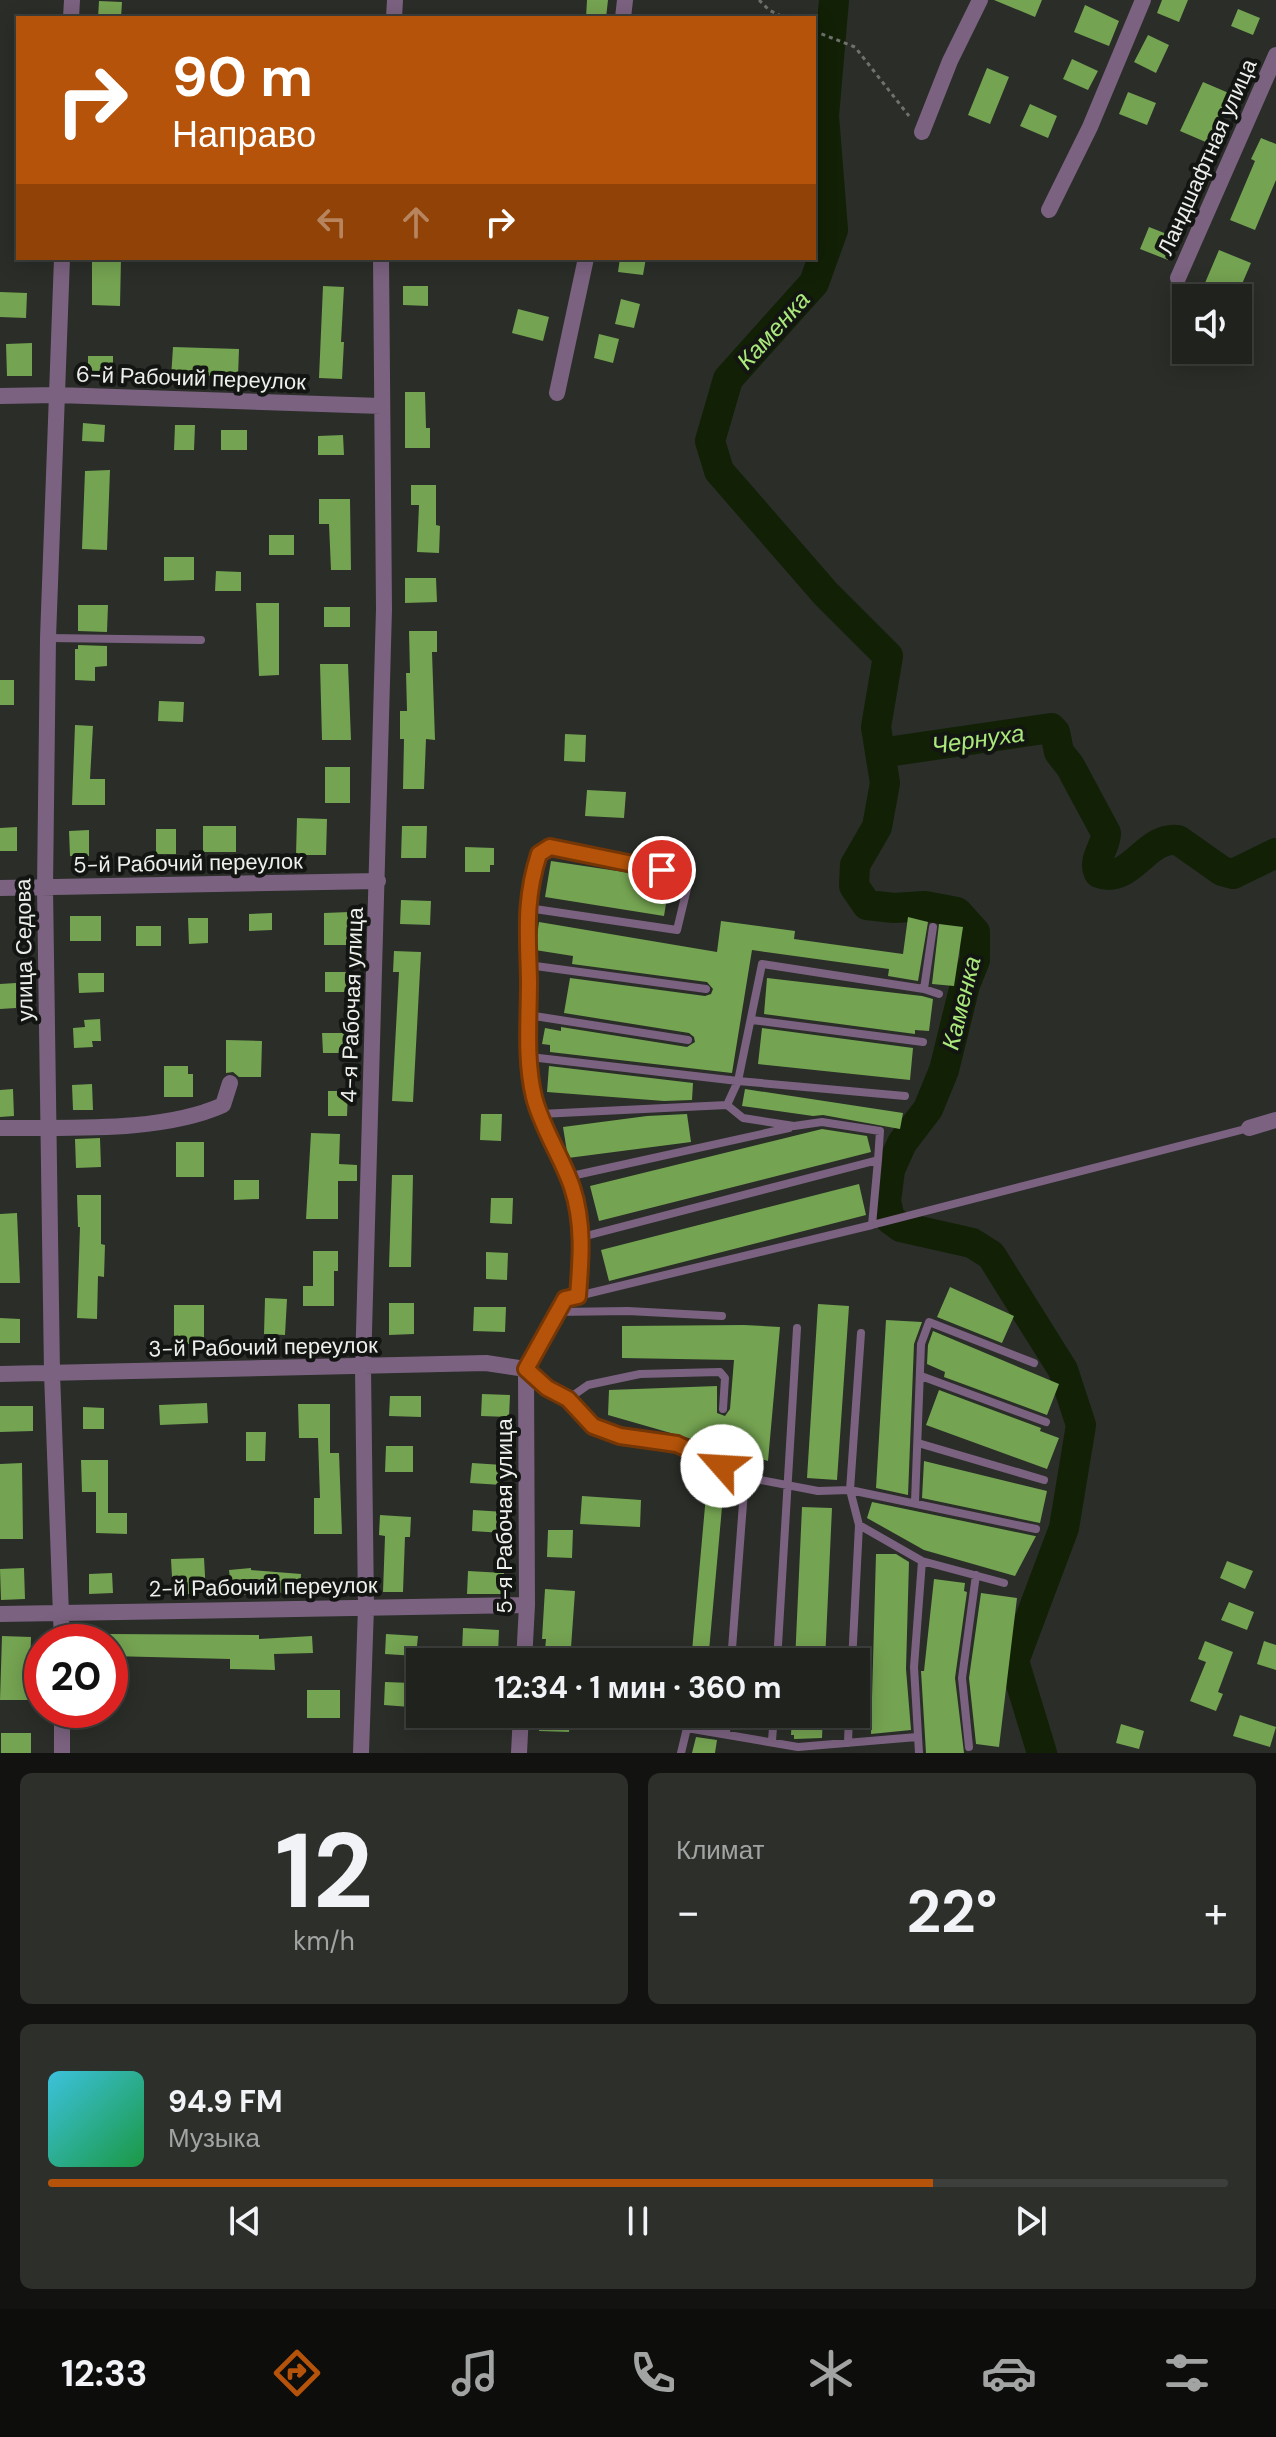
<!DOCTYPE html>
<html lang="ru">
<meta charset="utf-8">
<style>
:root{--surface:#20221e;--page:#2d2f2b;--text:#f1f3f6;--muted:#a2a4a4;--line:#3d3f3c;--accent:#b45309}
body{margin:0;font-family:"DM Sans",sans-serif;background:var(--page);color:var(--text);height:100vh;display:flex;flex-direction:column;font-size:30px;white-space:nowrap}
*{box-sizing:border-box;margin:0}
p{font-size:26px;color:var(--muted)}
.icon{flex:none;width:44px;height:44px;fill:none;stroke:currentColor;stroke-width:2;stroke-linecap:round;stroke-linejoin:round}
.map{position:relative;height:1753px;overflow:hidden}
.sheet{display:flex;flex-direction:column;gap:20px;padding:20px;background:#121310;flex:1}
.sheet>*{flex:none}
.banner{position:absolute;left:16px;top:16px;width:800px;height:244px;border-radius:0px;box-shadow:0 4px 20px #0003,0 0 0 2px var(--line);background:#b45309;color:#fff;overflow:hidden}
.buttons{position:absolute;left:1172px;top:284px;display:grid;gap:16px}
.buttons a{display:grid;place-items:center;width:80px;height:80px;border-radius:0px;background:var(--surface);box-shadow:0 4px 20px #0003,0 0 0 2px var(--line);font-size:40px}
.speed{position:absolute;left:24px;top:1624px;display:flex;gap:16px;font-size:40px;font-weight:700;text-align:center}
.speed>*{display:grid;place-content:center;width:104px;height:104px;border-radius:50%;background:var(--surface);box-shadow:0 4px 20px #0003,0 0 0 2px var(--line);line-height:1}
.speed .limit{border:12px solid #d22;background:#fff;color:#111}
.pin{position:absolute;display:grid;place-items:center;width:68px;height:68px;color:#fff;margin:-34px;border:4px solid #fff;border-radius:50%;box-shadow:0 2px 8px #0007}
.me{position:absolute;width:88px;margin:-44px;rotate:296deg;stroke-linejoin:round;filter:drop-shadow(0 0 6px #0008)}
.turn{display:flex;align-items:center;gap:28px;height:168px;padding:0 24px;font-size:36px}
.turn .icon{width:104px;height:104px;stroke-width:2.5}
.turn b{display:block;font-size:56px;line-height:68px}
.lanes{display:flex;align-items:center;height:76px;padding:0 24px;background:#0003;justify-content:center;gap:40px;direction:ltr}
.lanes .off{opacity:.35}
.big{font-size:60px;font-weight:700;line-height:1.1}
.sheet .tile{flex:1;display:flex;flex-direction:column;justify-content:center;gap:12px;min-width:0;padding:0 28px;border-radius:12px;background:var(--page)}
.sheet .dial{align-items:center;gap:0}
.dial b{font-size:104px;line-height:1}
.song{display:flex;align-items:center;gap:24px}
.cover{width:96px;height:96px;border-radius:12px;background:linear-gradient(135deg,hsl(190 70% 55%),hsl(140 70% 35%))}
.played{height:8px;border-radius:4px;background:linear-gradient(90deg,var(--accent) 75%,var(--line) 75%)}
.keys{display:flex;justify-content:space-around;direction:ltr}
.heat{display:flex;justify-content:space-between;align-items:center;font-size:44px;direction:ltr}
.sheet .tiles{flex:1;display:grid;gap:20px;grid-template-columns:1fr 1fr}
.tile:last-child{grid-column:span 2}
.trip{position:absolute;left:406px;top:1648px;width:464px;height:80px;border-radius:0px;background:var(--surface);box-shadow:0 4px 20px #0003,0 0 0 2px var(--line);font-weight:700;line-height:80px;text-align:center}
.tab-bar{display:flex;height:128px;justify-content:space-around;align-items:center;background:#0d0e0c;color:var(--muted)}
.tab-bar .icon{width:56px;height:56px}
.tab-bar .on{color:var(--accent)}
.tab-bar b{font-size:36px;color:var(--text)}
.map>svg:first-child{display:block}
</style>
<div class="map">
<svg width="1276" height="1753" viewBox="0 0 1276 1753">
<rect width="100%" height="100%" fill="#2a2d28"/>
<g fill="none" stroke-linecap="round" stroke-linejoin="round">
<path stroke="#122006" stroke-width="30" d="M834,0L824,116L833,230L814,283L728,379L710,441L719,471L826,594L888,656L876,727L885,783L877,827L855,865L854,886L867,905L894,908L925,906L957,912L975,932V960L965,985L944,1070L928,1109L902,1143L890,1170L886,1201L890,1219L901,1227L972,1243L991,1255L1063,1370L1081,1425L1064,1528L1014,1661L1042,1753
M880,753L1051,728L1055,732L1059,752L1070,766L1106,833C1106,848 1092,859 1099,873C1130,885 1147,835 1178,840L1222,871L1233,874L1276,853"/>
</g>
<path fill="#74a351" d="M587,0H608L606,18H586Z
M994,0H1042L1035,17Z
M1162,0H1188L1179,22L1157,13Z
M99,1L122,2L121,18H98Z
M1085,5L1119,21L1109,46L1074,32Z
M1238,9L1260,18L1253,35L1231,26Z
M1148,35L1169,45L1156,73L1134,62Z
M1072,59L1098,71L1088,90L1063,79Z
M987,68L1009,77L990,124L968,115Z
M1203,82L1231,94L1208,143L1180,131Z
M1128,92L1156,103L1147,125L1119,114Z
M1030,104L1057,116L1048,138L1020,126Z
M1261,138L1276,144V180L1255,230L1230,220L1255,161L1251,159Z
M1149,227L1177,238L1168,260L1140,249Z
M1219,250L1251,263L1236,298H1222L1202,290Z
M92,258H121L120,306L92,305Z
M620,258H646L643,275L618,272Z
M323,286L344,287L341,342H344L342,379L319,378Z
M403,286H428V306L403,305Z
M0,292L27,293L26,318L0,317Z
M621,299L640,304L634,328L615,324Z
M518,309L549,317L543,341L512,333Z
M599,334L619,339L613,363L594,358Z
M32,343V376H7L6,344Z
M173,347L239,349L238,377L194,375V379L171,378Z
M88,356H113V376L88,375Z
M405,392H425L426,428H430V448H405Z
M83,423L105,425L104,442L82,441Z
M175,425H195L194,450H174Z
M221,430H247V450H221Z
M343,435L344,455H318V436Z
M110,470L107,550L82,549L85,471Z
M411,485H436V525L440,526L439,553L417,552L419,505H411Z
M319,499H350L351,570H331L329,524H319Z
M269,535H294V555H269Z
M164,557H194V580L164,581Z
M216,571L241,572V591H215Z
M405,578H436L437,602L405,603Z
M256,603H279V675L259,676Z
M78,605H108L107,632L78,631Z
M324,607H350V627H324Z
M409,631H437V652H432L435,740L426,739L424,789H403L404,739H400V711H407L406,673H410Z
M78,645L107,646V666L95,667V681L75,680V649H78Z
M320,664H348L351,740H322Z
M0,680H14V705H0Z
M159,701L184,702L183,722L158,721Z
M75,725L93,726L90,779H105V805H72Z
M565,734L586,735L585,762L564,761Z
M325,767H350V803H325Z
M587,790L626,792L624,818L585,816Z
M297,818L327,819L326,855H296Z
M203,826H236V852H203Z
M402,826H427L426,858H401Z
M17,827V851H0V828Z
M156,829H176V854H156Z
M89,830V856H70L69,831Z
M465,847L494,848V865H490V872H465Z
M551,861L670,879L664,916L545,897Z
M401,900L431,901L430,925L400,924Z
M349,912V945H324V913Z
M272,913V930L249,931V914Z
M70,916H101V941H70Z
M908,917L928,922L918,981L888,976L889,969L752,950L732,1073L550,1052V1045L542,1044L545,1028L561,1031V1027L687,1047L695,1042L694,1037L689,1033L564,1013L570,978L705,996L711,994L713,989L707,982L572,964L573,956L535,950L539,922L717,952L721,921L795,931L794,939L903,954Z
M188,918H208V943L189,944Z
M939,924L963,927L954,986L932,984Z
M136,926H161V946H136Z
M394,951L421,952L413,1102L392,1101L399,972H393Z
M325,972H350V992H325Z
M78,973H104V992L79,993Z
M767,978L922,996L933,999L929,1031L915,1030V1034L764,1014Z
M16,983V1008L0,1009V984Z
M100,1019L101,1041H92L93,1047L74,1048L73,1028L85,1027L84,1020Z
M762,1028L913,1048L910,1080L758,1064Z
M322,1033H348V1053H323Z
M226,1040L262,1041L261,1077H239L233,1072L226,1073Z
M164,1066H188V1074H193V1097H164Z
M549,1066L693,1083L692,1100L664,1101L547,1092Z
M92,1084L93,1110H73L72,1085Z
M13,1089L14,1116L0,1117V1090Z
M745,1089L903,1113L900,1129L823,1115L813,1116L742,1106Z
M328,1091H348L347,1116H328Z
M481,1114H502L501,1141L480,1140Z
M687,1114L691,1142L568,1158L563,1127L647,1116Z
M822,1129L867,1136L871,1152L599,1221L590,1186Z
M311,1133L340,1134L339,1164L357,1165V1181H338V1219H306Z
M100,1138L101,1167L76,1168L75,1139Z
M176,1142H204V1177H176Z
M392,1175H413L411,1267H389Z
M234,1180H259V1199L234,1200Z
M859,1184L866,1215L609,1281L601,1250Z
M77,1195H101V1244L105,1245L104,1277L98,1276L97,1319L77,1318L80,1227H78Z
M491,1198H513L512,1224L490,1223Z
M17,1213L20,1283H0V1214Z
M313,1251H338V1271H334V1306H303V1286H313Z
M486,1252L508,1253L507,1280L486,1279Z
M950,1287L1014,1316L1002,1343L937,1317Z
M265,1298L287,1299L285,1335L264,1334Z
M389,1303H414V1334L389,1335Z
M818,1304L849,1306L837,1480L807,1478Z
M174,1305H204V1344H174Z
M474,1307H506L505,1332L473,1331Z
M0,1318L20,1319V1343H0Z
M886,1320L922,1322L914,1344L908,1495L876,1488Z
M744,1325L780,1327L768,1461L608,1415L609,1390L717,1386V1413L725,1416L730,1409L734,1360L622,1358V1326Z
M933,1331L1059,1384L1047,1415L944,1377L945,1372L927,1364L928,1345Z
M939,1390L1041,1428L1040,1431L1059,1438L1047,1469L926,1425Z
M482,1394L510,1395L509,1417L481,1416Z
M390,1396H421V1417L389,1416Z
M207,1403L208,1423L160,1425L159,1405Z
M298,1404H330V1453H339L342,1534H314V1498H320L318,1438H299Z
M0,1406H33V1431L0,1432Z
M83,1407L104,1408V1429H83Z
M246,1432H266L265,1461H246Z
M386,1446H413V1472H385Z
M81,1460H108V1513H127V1534L96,1533V1492H82Z
M924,1461L1047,1491L1040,1523L922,1498Z
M22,1463L23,1539H0V1464Z
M472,1463L503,1465L502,1485L470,1483Z
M707,1484L724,1485L708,1662H691Z
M582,1496L641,1500L640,1527L580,1524Z
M872,1502L1035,1536H1036L1015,1576L924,1550L867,1518Z
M802,1507L832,1508L825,1662H795Z
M473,1510L505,1512L503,1533L472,1531Z
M380,1515L411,1517L410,1537H405L403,1592H383L385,1536L379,1535Z
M548,1530H573L572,1558L547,1557Z
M876,1554H896L909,1562L906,1669L911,1730L871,1734Z
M204,1558L206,1593L173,1595L171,1559Z
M1227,1561L1253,1571L1245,1589L1220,1578Z
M24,1568L25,1599L1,1600L0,1569Z
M251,1568V1570L301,1574L300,1594L253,1591V1594L232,1596L229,1570Z
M468,1571L504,1573L503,1594H467Z
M112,1573L113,1593L89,1594V1574Z
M934,1579L965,1583L964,1591L967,1592L955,1678L964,1753H926L921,1671H924Z
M545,1589L575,1591L570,1662H544L546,1639H542Z
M981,1593L1017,1598L999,1747L976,1744L969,1678Z
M1229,1602L1254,1612L1247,1630L1221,1620Z
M463,1628L499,1630L498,1654L462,1651Z
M110,1634L259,1635V1639L312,1636L313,1653L274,1654L275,1670L230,1669V1659L110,1656Z
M386,1634L418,1636L416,1656L385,1654Z
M2,1636L31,1637L29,1700H0Z
M1205,1641L1233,1652L1218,1692L1223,1694L1216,1711L1190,1701L1206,1662L1198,1659Z
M1264,1641L1276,1645V1670L1257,1664Z
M385,1682L412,1683L410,1707L384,1705Z
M307,1690H340V1718H307Z
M540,1714H571L569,1732L539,1731Z
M792,1714H823L822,1738L794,1739V1735H791Z
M1240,1715L1276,1727L1270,1747L1233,1736Z
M1121,1724L1144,1731L1139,1749L1116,1743Z
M1,1733H31V1753H1Z
M696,1737L717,1740L715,1753H692Z"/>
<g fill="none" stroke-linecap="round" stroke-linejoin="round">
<path stroke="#70726e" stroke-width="3" stroke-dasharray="4 4" stroke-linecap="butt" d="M759,0L769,10L785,18
M814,31L855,47L909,116"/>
<path stroke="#7b6280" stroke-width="8" d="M48,638L201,640
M528,908L677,930L690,876L550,847L539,854C524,901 528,933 529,981C529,1019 525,1060 534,1097C542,1129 562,1157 572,1187C584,1223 581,1259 578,1296L565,1299L526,1369L547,1388L568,1399L593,1426L620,1436L677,1444L745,1477L818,1491L850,1490L1036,1529
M528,965L706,989
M924,989L933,927
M528,1015L688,1040
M752,1020L923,1042
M530,1057L738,1081L762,964L924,989L939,994
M540,1114L727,1105L738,1081L905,1096
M567,1177L789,1128
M872,1225L1249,1128
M582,1237L878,1160L880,1131L822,1122L794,1126L743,1118L727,1105
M578,1296L872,1225L878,1160
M556,1312L628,1311L722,1316
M861,1333L850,1490L859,1525L922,1561L914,1667L919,1753
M921,1376L1046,1422
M568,1399L588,1385L640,1374L720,1372L725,1378L723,1409
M918,1443L1044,1480
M915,1502L921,1344L929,1322L1034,1363
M922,1561L1004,1583
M731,1662L745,1477
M777,1662L797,1328
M852,1662L859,1525
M726,1734L727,1714
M772,1741L774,1714
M848,1743L849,1714
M969,1747L962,1678L976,1575
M681,1753L687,1728L798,1747L917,1737"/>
<path stroke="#7b6280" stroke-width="16" d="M71,18L72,0
M394,18L395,0
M623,18L625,0
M922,132L950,61L980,0
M1049,210L1090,127L1143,0
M1178,278L1276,55
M557,393L586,258
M0,396L57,395L381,406
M0,888L378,881
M0,1128C68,1127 161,1133 223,1105L230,1083
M1249,1128L1276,1120
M0,1374L486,1363L526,1369L527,1605L524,1662
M0,1614L527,1605
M62,1642L52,1373L45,888L48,638L62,258
M62,1710V1753
M361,1753L366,1607L363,1368L384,609L381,258
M519,1753L521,1714"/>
</g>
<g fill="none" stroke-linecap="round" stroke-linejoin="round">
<g stroke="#753606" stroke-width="20">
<path id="route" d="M662,870L550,847L539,854C524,900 528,933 529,981C529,1019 525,1060 534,1097C542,1129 562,1157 572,1187C584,1223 581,1259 578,1296L565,1299L526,1369L547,1388L568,1399L593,1426L620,1436L677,1444L722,1466"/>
</g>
<use href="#route" stroke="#b45309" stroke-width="14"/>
</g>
<g text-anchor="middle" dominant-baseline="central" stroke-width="8" stroke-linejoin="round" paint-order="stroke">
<g font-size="22" fill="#edefec" stroke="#131512">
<text transform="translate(1207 157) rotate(-66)">Ландшафтная улица</text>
<text transform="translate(191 378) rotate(2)">6-й Рабочий переулок</text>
<text transform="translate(188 863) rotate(-1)">5-й Рабочий переулок</text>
<text transform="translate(24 950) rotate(-91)">улица Седова</text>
<text transform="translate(352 1005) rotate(-88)">4-я Рабочая улица</text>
<text transform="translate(263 1347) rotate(-1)">3-й Рабочий переулок</text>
<text transform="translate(504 1516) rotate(-90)">5-я Рабочая улица</text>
<text transform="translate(263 1587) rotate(-1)">2-й Рабочий переулок</text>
</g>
<g font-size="24" font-style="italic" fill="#aae87c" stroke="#131512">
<text transform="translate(773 330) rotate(-48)">Каменка</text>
<text transform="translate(978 739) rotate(-8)">Чернуха</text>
<text transform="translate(961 1003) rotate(-76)">Каменка</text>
</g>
</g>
</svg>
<div class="buttons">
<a><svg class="icon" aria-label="sound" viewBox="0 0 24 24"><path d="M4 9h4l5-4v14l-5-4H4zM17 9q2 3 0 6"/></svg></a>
</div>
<div class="speed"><div class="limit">20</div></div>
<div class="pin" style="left:662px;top:870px;background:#d93025"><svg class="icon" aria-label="arrive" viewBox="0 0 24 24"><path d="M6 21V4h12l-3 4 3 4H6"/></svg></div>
<svg class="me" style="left:722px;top:1466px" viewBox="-20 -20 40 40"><circle r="19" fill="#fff"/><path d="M0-13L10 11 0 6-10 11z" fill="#b45309"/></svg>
<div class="trip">12:34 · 1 мин · 360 m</div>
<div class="banner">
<div class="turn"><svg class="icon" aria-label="right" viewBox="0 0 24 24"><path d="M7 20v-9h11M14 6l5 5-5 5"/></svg><div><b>90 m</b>Направо</div></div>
<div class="lanes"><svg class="icon off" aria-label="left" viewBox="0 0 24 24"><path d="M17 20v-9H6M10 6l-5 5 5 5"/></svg><svg class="icon off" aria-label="ahead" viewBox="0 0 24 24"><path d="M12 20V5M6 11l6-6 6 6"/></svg><svg class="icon" aria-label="right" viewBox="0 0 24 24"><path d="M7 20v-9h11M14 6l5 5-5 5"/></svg></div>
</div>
</div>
<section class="sheet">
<div class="tiles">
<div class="tile dial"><b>12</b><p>km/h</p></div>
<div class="tile"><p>Климат</p>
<div class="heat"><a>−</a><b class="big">22°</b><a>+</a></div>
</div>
<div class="tile">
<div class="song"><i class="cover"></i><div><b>94.9 FM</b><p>Музыка</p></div></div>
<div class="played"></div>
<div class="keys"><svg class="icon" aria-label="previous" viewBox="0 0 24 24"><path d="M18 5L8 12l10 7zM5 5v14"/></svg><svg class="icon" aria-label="pause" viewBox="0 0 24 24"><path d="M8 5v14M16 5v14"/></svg><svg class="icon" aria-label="next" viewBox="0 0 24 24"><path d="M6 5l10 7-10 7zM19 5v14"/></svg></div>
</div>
</div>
</section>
<nav class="tab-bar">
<b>12:33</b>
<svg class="icon on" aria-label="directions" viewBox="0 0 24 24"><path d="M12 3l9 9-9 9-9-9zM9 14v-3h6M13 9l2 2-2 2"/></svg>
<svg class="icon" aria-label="music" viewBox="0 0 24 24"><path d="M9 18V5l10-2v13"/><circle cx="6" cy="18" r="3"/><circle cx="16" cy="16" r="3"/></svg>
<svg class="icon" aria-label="phone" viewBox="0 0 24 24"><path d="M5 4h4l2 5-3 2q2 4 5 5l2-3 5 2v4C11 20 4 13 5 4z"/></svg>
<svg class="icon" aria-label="climate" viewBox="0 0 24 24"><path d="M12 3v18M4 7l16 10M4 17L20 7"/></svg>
<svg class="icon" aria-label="car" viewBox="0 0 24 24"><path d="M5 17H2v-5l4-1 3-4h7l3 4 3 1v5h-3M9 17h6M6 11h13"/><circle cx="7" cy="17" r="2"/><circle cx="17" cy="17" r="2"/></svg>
<svg class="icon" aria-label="filters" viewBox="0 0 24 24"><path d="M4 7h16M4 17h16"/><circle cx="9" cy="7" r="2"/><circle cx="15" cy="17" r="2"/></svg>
</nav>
